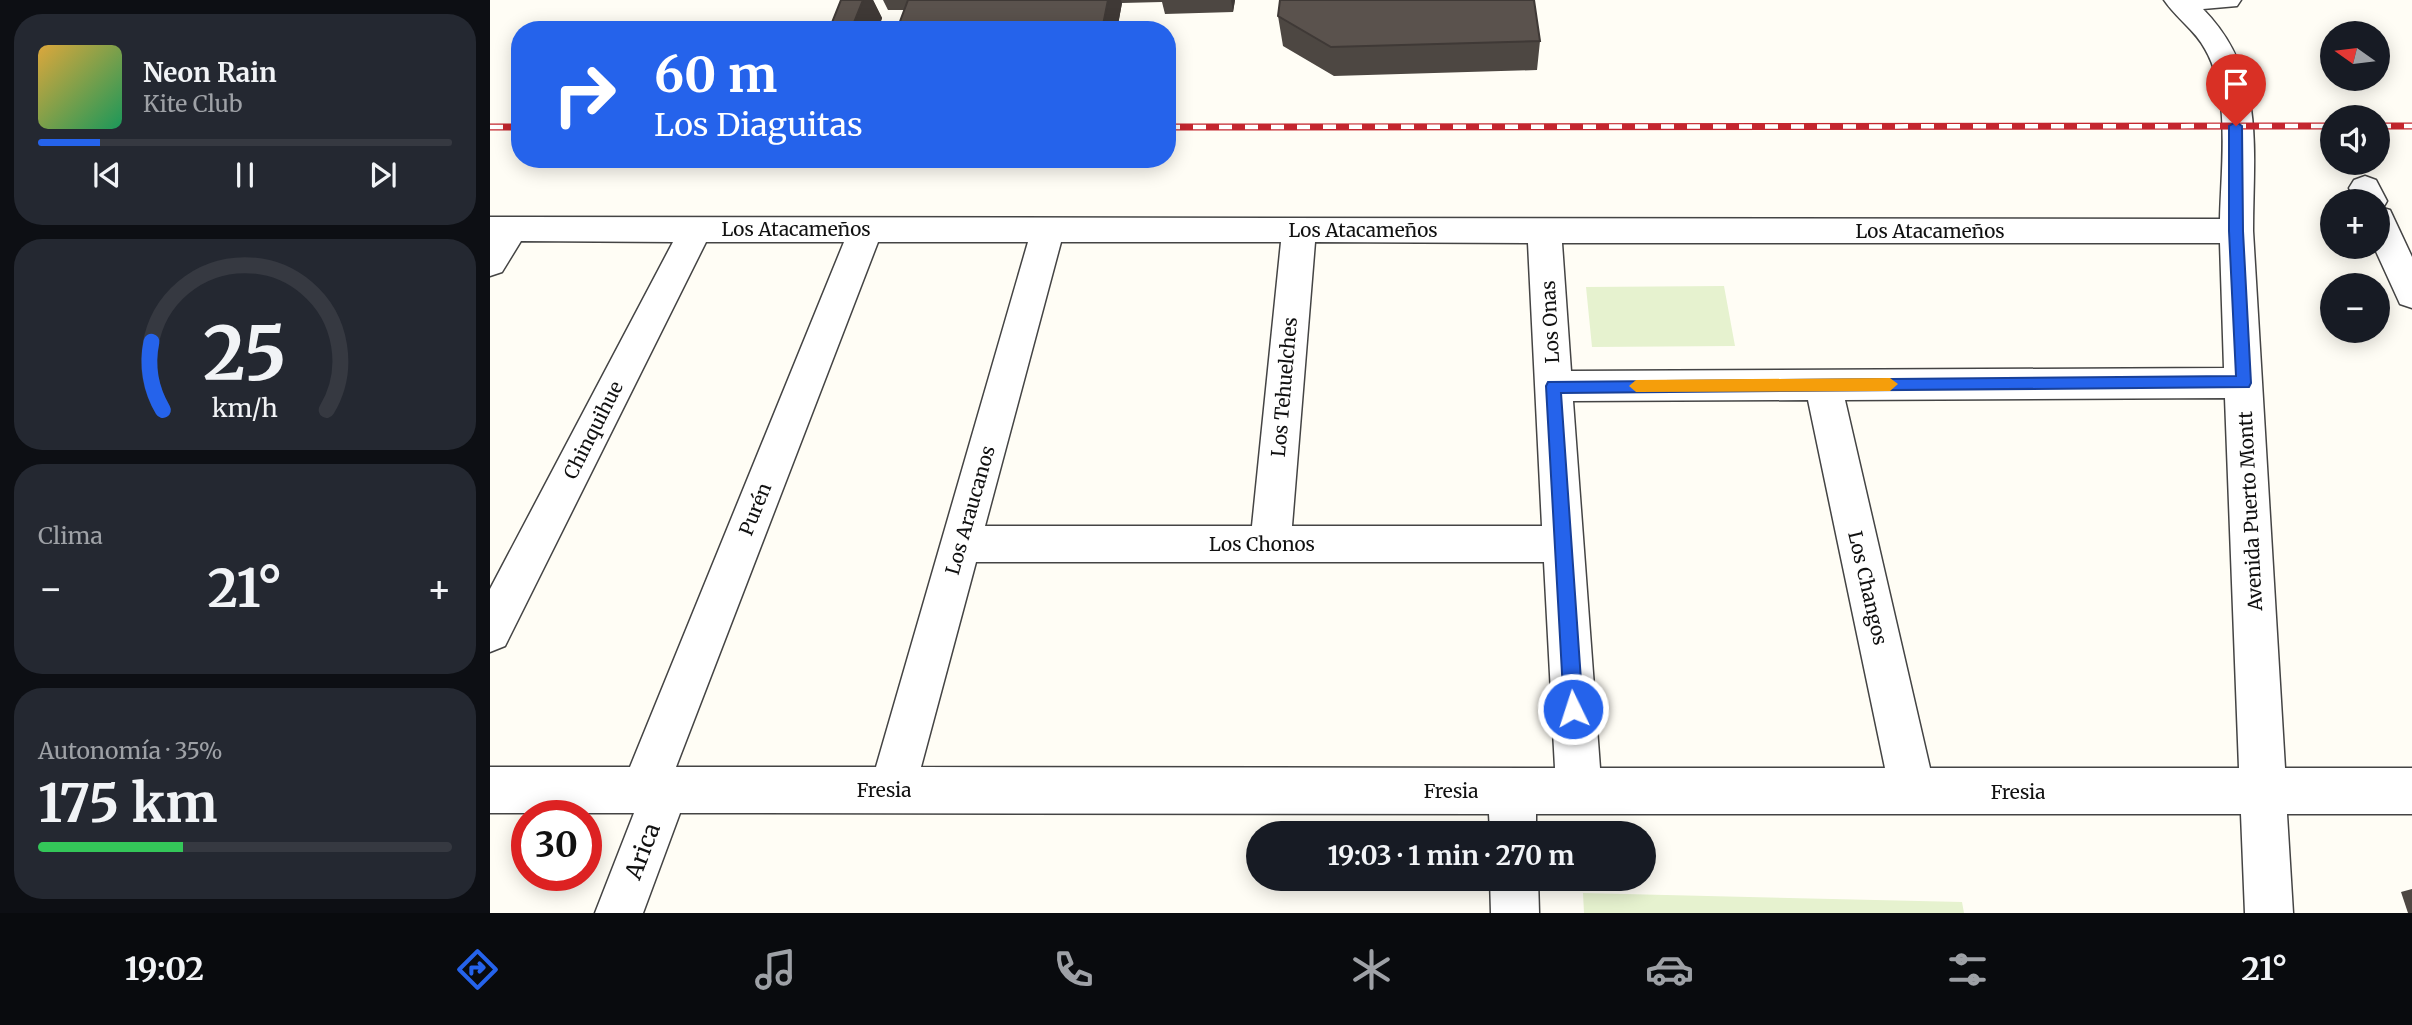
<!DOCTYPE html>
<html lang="es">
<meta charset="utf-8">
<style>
:root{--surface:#171b24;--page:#242831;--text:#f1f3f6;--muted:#9ea1a6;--line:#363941;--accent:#2563eb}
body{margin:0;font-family:Merriweather,serif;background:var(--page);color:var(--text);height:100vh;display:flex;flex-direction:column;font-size:26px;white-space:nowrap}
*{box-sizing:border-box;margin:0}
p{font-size:23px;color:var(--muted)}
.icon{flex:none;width:38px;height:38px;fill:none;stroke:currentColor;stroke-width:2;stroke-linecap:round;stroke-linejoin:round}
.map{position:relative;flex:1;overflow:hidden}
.drawer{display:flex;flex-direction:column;gap:14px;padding:14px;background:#0d0f14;width:490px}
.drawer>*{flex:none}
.top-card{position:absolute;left:21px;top:21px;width:665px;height:147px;border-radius:28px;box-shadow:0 4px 18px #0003;background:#2563eb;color:#fff;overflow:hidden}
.needle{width:46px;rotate:284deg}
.buttons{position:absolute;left:1830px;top:21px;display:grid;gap:14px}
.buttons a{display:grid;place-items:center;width:70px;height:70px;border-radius:50%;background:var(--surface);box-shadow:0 4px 18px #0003;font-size:35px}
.speed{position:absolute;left:21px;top:800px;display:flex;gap:14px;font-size:35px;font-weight:700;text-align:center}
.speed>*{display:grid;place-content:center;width:91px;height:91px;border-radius:50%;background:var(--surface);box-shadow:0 4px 18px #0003;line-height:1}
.speed .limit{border:10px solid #d22;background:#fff;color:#111}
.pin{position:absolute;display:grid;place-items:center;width:60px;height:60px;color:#fff;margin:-72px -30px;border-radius:50% 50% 50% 0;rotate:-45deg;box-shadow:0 0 7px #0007}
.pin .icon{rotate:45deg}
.me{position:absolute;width:77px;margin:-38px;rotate:356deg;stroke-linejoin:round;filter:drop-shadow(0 0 5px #0008)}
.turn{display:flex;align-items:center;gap:24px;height:147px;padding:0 28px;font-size:32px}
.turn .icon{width:91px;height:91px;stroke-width:2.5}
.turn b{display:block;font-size:49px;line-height:60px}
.big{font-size:52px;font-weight:700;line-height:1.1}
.drawer .tile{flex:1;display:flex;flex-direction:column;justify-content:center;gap:10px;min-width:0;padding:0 24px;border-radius:28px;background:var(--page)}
.drawer .dial{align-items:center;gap:0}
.dial svg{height:182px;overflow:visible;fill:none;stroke:var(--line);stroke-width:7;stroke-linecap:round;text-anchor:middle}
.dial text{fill:var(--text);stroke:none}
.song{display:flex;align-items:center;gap:21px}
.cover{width:84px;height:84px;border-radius:10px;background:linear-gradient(135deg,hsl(40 70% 55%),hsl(150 70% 35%))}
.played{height:7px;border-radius:4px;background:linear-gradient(90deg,var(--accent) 15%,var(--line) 15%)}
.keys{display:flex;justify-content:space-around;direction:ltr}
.heat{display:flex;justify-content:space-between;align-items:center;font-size:38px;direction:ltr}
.charge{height:10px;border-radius:5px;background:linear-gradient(90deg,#34c759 35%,var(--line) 0)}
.trip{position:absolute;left:756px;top:821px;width:410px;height:70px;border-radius:35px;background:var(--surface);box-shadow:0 4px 18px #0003;font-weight:700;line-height:70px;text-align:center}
.dock{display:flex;height:112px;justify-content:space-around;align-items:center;background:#090b0e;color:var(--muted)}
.dock .icon{width:49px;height:49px}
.dock .current{color:var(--accent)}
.dock b{font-size:32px;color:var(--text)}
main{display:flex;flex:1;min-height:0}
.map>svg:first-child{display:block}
</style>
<main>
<section class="drawer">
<div class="tile">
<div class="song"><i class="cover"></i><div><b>Neon Rain</b><p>Kite Club</p></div></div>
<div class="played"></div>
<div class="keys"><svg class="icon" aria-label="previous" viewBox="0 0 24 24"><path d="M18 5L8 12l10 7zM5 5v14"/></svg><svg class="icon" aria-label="pause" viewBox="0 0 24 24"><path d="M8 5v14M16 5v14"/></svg><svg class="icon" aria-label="next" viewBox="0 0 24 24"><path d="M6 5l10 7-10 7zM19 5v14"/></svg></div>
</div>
<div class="tile dial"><svg viewBox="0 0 100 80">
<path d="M14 69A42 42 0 1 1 86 69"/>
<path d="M14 69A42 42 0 0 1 9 39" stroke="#2563eb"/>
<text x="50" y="56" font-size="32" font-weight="700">25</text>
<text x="50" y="72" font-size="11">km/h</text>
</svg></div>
<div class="tile"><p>Clima</p>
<div class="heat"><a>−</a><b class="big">21°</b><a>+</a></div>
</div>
<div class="tile"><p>Autonomía · 35%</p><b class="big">175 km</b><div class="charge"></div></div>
</section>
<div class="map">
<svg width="1922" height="913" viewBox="0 0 1922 913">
<rect width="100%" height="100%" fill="#fffdf5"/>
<path fill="#e6f2cf" d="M1234,286L1245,346L1102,347L1096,287Z
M1093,893L1472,902L1474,913H1094Z"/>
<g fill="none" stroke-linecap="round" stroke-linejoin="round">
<g stroke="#444" stroke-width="3">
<path id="minor" d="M1674,0H1751L1747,6L1713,9C1776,73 1763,148 1763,231L1795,768H1922V814H1797L1803,913H1755L1751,814H1046V833H1000L999,814L190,813L153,913H105L144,813H0V767H140L354,242H216L15,646L0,652V589L183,242L31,241L12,272L0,276V217L1730,219C1731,169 1741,93 1715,49C1705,30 1686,18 1674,0ZM388,242H538L386,767H186ZM571,242H791L762,526H495ZM825,242L1038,243L1052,526H802ZM1072,243H1730L1734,368L1081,371ZM1735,398L1749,768H1440L1355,400ZM1318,400L1395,768H1110L1083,401ZM486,562H1054L1065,768L431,767Z
M1875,176L1886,180L1897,201L1893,208L1900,210L1922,257V308L1910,304L1884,247H1888V201H1865L1859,188L1864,180Z
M1000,878H1048L1049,913H1001Z"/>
</g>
<use href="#minor" fill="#fff" fill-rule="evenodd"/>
<g stroke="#c4262e" stroke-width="7">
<path id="rail" d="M1888,126H1922
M0,127H30
M677,127L1843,126"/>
</g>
<use href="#rail" stroke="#fff" stroke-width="4.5" stroke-dasharray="13" stroke-linecap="butt"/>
</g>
<path fill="#4d4742" d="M351,0H383L392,18L390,24H409L414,10H398L393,0H745L743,12L675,14L672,2L632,3L627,30H339Z
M788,16L1050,41L1047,70L844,76L793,46Z
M1922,889V913H1918L1911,892Z"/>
<path fill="#3f3936" d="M373,0H383L392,18L388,30L363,25Z
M618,0H631L632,3L627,30H612Z
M741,0H745L743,12Z"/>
<path fill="#5a524d" stroke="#3f3936" stroke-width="2" d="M351,0H373L363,25L409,24L418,0H618L612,30H339Z
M790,0H1044L1050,41L841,47L788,16Z"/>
<path fill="#2563eb" stroke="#184099" stroke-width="2" d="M1746,122L1752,126L1753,231L1761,383L1759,387L1071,393L1093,709L1090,715L1083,717L1077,715L1074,709L1056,386L1058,382L1746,376L1739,231V126Z"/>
<path fill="#f59e0b" d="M1400,378L1408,384L1400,391L1146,392L1139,386L1146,380Z"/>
<g text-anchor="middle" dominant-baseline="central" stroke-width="7" stroke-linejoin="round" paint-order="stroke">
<g font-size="19" fill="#111" stroke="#fff">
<text x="306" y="229">Los Atacameños</text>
<text x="873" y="230">Los Atacameños</text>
<text x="1440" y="231">Los Atacameños</text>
<text transform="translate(1060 322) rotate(-93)">Los Onas</text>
<text transform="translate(794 387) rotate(-85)">Los Tehuelches</text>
<text transform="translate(103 430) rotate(-63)">Chinquihue</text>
<text transform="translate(265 509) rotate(-68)">Purén</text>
<text transform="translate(480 510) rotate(-74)">Los Araucanos</text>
<text transform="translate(1760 511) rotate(-93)">Avenida Puerto Montt</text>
<text x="772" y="544">Los Chonos</text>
<text transform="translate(1378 588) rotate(77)">Los Changos</text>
<text x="394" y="790">Fresia</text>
<text x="961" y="791">Fresia</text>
<text x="1528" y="792">Fresia</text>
</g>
<g font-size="23" fill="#111" stroke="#fff">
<text transform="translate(152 851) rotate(-69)">Arica</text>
</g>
</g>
</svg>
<div class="buttons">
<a><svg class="needle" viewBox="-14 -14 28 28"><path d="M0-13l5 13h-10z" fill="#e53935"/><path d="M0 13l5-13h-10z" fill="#9ea1a6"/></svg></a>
<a><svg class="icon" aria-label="sound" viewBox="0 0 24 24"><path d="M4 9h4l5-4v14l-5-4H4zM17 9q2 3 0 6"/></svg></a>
<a>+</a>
<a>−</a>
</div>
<div class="speed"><div class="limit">30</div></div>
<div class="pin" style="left:1746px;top:126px;background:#d93025"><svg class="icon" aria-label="arrive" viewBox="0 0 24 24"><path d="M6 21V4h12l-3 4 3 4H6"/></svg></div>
<svg class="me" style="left:1083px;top:709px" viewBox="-20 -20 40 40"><circle r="17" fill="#2563eb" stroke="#fff" stroke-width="3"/><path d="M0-11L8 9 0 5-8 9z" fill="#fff"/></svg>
<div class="trip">19:03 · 1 min · 270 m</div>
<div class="top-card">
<div class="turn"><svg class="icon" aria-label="right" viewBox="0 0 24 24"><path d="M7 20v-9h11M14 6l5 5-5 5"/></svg><div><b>60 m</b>Los Diaguitas</div></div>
</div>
</div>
</main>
<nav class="dock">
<b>19:02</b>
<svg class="icon current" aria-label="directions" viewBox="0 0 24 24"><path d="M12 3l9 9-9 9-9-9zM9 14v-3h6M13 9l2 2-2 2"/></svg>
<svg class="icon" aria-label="music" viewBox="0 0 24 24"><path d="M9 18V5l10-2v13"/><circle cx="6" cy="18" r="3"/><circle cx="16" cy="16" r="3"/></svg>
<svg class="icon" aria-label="phone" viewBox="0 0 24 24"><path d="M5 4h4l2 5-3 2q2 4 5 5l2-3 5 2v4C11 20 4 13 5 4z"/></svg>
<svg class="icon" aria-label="climate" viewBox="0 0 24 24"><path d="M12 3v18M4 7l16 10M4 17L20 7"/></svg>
<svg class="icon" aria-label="car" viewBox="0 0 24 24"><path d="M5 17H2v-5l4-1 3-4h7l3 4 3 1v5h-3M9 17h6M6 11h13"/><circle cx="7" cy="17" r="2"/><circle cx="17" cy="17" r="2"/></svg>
<svg class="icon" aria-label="filters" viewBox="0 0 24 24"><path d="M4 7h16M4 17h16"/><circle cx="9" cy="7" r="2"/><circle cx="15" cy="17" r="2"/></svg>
<b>21°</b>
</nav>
